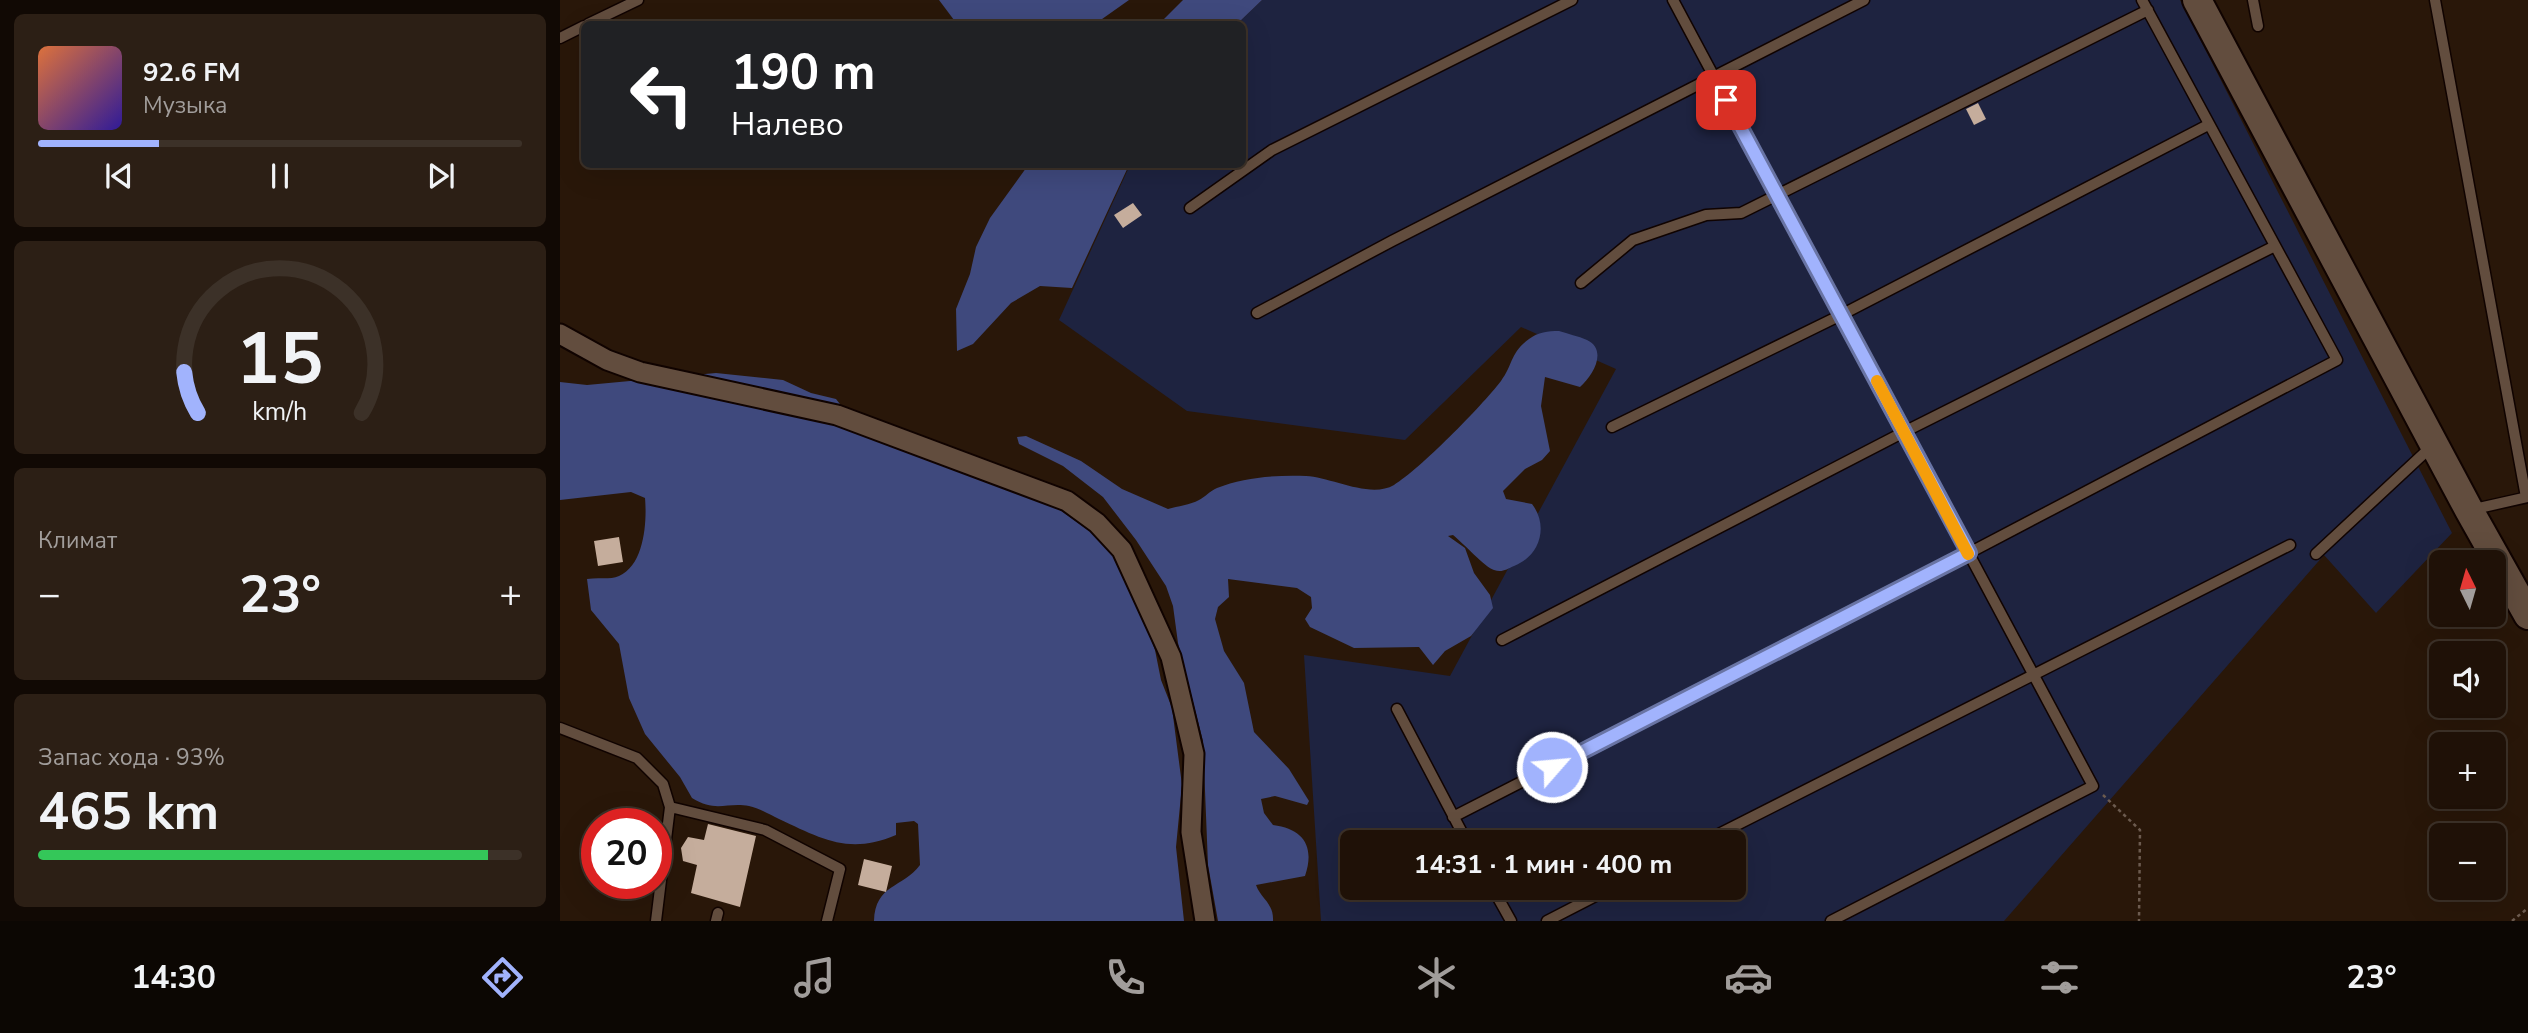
<!DOCTYPE html>
<html lang="ru">
<meta charset="utf-8">
<style>
:root{--surface:#1f1107;--page:#2c1f15;--text:#f1f3f6;--muted:#a19d9b;--line:#3c3128;--accent:#a1b3fd}
body{margin:0;font-family:"Nunito Sans",sans-serif;background:var(--page);color:var(--text);height:100vh;display:flex;flex-direction:column;font-size:26px;white-space:nowrap}
*{box-sizing:border-box;margin:0}
p{font-size:23px;color:var(--muted)}
.icon{flex:none;width:38px;height:38px;fill:none;stroke:currentColor;stroke-width:2;stroke-linecap:round;stroke-linejoin:round}
.map{position:relative;flex:1;overflow:hidden}
.drawer{display:flex;flex-direction:column;gap:14px;padding:14px;background:#110904;width:560px}
.drawer>*{flex:none}
.banner{position:absolute;left:21px;top:21px;width:665px;height:147px;border-radius:10px;box-shadow:0 7px 28px #0002,0 0 0 2px var(--line);background:#202124;color:#fff;overflow:hidden}
.needle{width:46px;rotate:355deg}
.controls{position:absolute;left:1869px;top:550px;display:grid;gap:14px}
.controls a{display:grid;place-items:center;width:77px;height:77px;border-radius:10px;background:var(--surface);box-shadow:0 7px 28px #0002,0 0 0 2px var(--line);font-size:35px}
.speed{position:absolute;left:21px;top:808px;display:flex;gap:14px;font-size:35px;font-weight:700;text-align:center}
.speed>*{display:grid;place-content:center;width:91px;height:91px;border-radius:50%;background:var(--surface);box-shadow:0 7px 28px #0002,0 0 0 2px var(--line);line-height:1}
.speed .limit{border:10px solid #d22;background:#fff;color:#111}
.pin{position:absolute;display:grid;place-items:center;width:60px;height:60px;color:#fff;margin:-30px;border-radius:14px;box-shadow:0 4px 10px #0006}
.me{position:absolute;width:77px;margin:-38px;rotate:63deg;stroke-linejoin:round;filter:drop-shadow(0 0 5px #0008)}
.turn{display:flex;align-items:center;gap:24px;height:147px;padding:0 35px;font-size:32px}
.turn .icon{width:91px;height:91px;stroke-width:2.5}
.turn b{display:block;font-size:49px;line-height:60px}
.big{font-size:52px;font-weight:700;line-height:1.1}
.drawer .card{flex:1;display:flex;flex-direction:column;justify-content:center;gap:10px;min-width:0;padding:0 24px;border-radius:10px;background:var(--page)}
.drawer .dial{align-items:center;gap:0}
.dial svg{height:182px;overflow:visible;fill:none;stroke:var(--line);stroke-width:7;stroke-linecap:round;text-anchor:middle}
.dial text{fill:var(--text);stroke:none}
.song{display:flex;align-items:center;gap:21px}
.cover{width:84px;height:84px;border-radius:10px;background:linear-gradient(135deg,hsl(20 70% 55%),hsl(250 70% 35%))}
.played{height:7px;border-radius:4px;background:linear-gradient(90deg,var(--accent) 25%,var(--line) 25%)}
.keys{display:flex;justify-content:space-around;direction:ltr}
.heat{display:flex;justify-content:space-between;align-items:center;font-size:38px;direction:ltr}
.charge{height:10px;border-radius:5px;background:linear-gradient(90deg,#34c759 93%,var(--line) 0)}
.trip{position:absolute;left:780px;top:830px;width:406px;height:70px;border-radius:10px;background:var(--surface);box-shadow:0 7px 28px #0002,0 0 0 2px var(--line);font-weight:700;line-height:70px;text-align:center}
.tab-bar{display:flex;height:112px;justify-content:space-around;align-items:center;background:#0c0703;color:var(--muted)}
.tab-bar .icon{width:49px;height:49px}
.tab-bar .active{color:var(--accent)}
.tab-bar b{font-size:32px;color:var(--text)}
main{display:flex;flex:1;min-height:0}
.map>svg:first-child{display:block}
</style>
<main>
<section class="drawer">
<div class="card">
<div class="song"><i class="cover"></i><div><b>92.6 FM</b><p>Музыка</p></div></div>
<div class="played"></div>
<div class="keys"><svg class="icon" aria-label="previous" viewBox="0 0 24 24"><path d="M18 5L8 12l10 7zM5 5v14"/></svg><svg class="icon" aria-label="pause" viewBox="0 0 24 24"><path d="M8 5v14M16 5v14"/></svg><svg class="icon" aria-label="next" viewBox="0 0 24 24"><path d="M6 5l10 7-10 7zM19 5v14"/></svg></div>
</div>
<div class="card dial"><svg viewBox="0 0 100 80">
<path d="M14 69A42 42 0 1 1 86 69"/>
<path d="M14 69A42 42 0 0 1 8 51" stroke="#a1b3fd"/>
<text x="50" y="56" font-size="32" font-weight="700">15</text>
<text x="50" y="72" font-size="11">km/h</text>
</svg></div>
<div class="card"><p>Климат</p>
<div class="heat"><a>−</a><b class="big">23°</b><a>+</a></div>
</div>
<div class="card"><p>Запас хода · 93%</p><b class="big">465 km</b><div class="charge"></div></div>
</section>
<div class="map">
<svg width="1968" height="921" viewBox="0 0 1968 921">
<rect width="100%" height="100%" fill="#291709"/>
<path fill="#1e2340" fill-rule="evenodd" d="M702,0H1620L1892,533L1816,613L1764,555L1444,921H761L744,655L890,676L1056,369L961,327L845,440L627,411L499,320L570,165L682,164V24H677ZM793,842H1174V887H793Z"/>
<path fill="#3f497d" d="M379,0H569L535,24H397Z
M623,0H702L677,24H599Z
M469,164L569,165L512,288L480,286L451,303L413,344L397,351L396,309L410,274L416,247L430,218Z
M999,331C1008,334 1018,336 1027,340C1048,350 1033,376 1020,387L985,377L981,406L990,451L982,460L965,469L943,491L946,499L972,504C989,526 980,556 954,566C947,569 942,573 934,570C926,568 902,542 893,535L888,536L905,548L914,573L930,595L933,608L911,636L885,651L873,665L859,647L794,648L750,627L745,619L752,608L751,597L737,588L668,579L669,597L658,607L655,619L664,651L684,683L694,732L729,769L749,801L747,805L715,796L701,799L704,813L713,825C744,829 755,847 745,876L696,885C701,899 714,903 713,921H658L648,865L643,741L618,643L613,606L606,586L576,540L543,497L503,466L459,444L457,437L466,436L521,461L562,489L608,509C618,506 630,505 639,500C645,497 650,491 657,488C684,477 716,475 746,476C771,477 810,499 834,485C860,469 921,407 941,381C953,365 950,353 969,339C978,332 988,331 999,331Z
M156,373L223,380L251,393L276,399L287,413L453,477L541,539L567,575L595,650L601,680L612,708L622,785L616,847L624,921H314C315,884 343,888 360,865L358,824L354,821L336,823V835C289,855 262,839 219,819C210,815 199,808 189,806C166,802 156,813 132,798L120,777L85,734L69,698L59,644L31,610L27,579C38,577 50,580 59,576C85,565 87,520 85,498L71,492L0,500V382L27,385Z"/>
<path fill="#c5ad9c" d="M1418,103L1426,119L1414,125L1406,109Z
M573,203L582,215L563,228L554,215Z
M59,537L63,562L38,566L34,541Z
M148,824L196,836L180,907L131,893L137,865L123,861L121,848L128,837L144,840Z
M304,859L332,866L326,892L298,885Z"/>
<g fill="none" stroke-linecap="round" stroke-linejoin="round">
<g stroke="#100300" stroke-width="13">
<path id="lane" d="M1113,0L1533,786L1271,921
M1693,0L1698,26
M1875,0L1966,497
M28,24L78,0
M0,38L24,26
M630,208L712,150L1012,0
M1021,283L1073,240L1146,215L1181,213L1588,10
M697,313L832,241L1304,0
M1052,427L1281,315L1648,125
M1910,510L1968,497
M1756,554L1873,445
M942,640L1344,432L1715,246
M837,709L907,842
M0,728L77,758L103,784L110,807L96,921
M110,807L205,830L280,869L267,921
M893,817L1409,553L1777,360L1582,0
M1143,842L1730,545
M932,887L951,921
M156,921L158,913
M987,921L1053,887"/>
</g>
<g stroke="#100300" stroke-width="23">
<path id="street" d="M0,334L47,360L80,372L277,415L507,501L537,523L562,550L611,657L634,754L631,832L645,921"/>
</g>
<g stroke="#100300" stroke-width="32">
<path id="secondary" d="M1637,0L1909,510L1968,615"/>
</g>
<path stroke="#6c5b4f" stroke-width="2.5" stroke-dasharray="3.5 3.5" stroke-linecap="butt" d="M1543,795L1580,830L1579,921
M1952,921L1968,908"/>
<use href="#lane" stroke="#624d3e" stroke-width="10"/>
<use href="#street" stroke="#624d3e" stroke-width="19"/>
<use href="#secondary" stroke="#624d3e" stroke-width="28"/>
</g>
<g fill="none" stroke-linecap="round" stroke-linejoin="round">
<g stroke="#6974a4" stroke-width="18">
<path id="route" d="M992,767L1409,553L1166,100"/>
</g>
<use href="#route" stroke="#a1b3fd" stroke-width="12"/>
<path stroke="#f59e0b" stroke-width="12" d="M1317,381L1408,554"/>
</g>
</svg>
<div class="controls">
<a><svg class="needle" viewBox="-14 -14 28 28"><path d="M0-13l5 13h-10z" fill="#e53935"/><path d="M0 13l5-13h-10z" fill="#a19d9b"/></svg></a>
<a><svg class="icon" aria-label="sound" viewBox="0 0 24 24"><path d="M4 9h4l5-4v14l-5-4H4zM17 9q2 3 0 6"/></svg></a>
<a>+</a>
<a>−</a>
</div>
<div class="speed"><div class="limit">20</div></div>
<div class="pin" style="left:1166px;top:100px;background:#d93025"><svg class="icon" aria-label="arrive" viewBox="0 0 24 24"><path d="M6 21V4h12l-3 4 3 4H6"/></svg></div>
<svg class="me" style="left:992px;top:767px" viewBox="-20 -20 40 40"><circle r="17" fill="#a1b3fd" stroke="#fff" stroke-width="3"/><path d="M0-11L8 9 0 5-8 9z" fill="#fff"/></svg>
<div class="trip">14:31 · 1 мин · 400 m</div>
<div class="banner">
<div class="turn"><svg class="icon" aria-label="left" viewBox="0 0 24 24"><path d="M17 20v-9H6M10 6l-5 5 5 5"/></svg><div><b>190 m</b>Налево</div></div>
</div>
</div>
</main>
<nav class="tab-bar">
<b>14:30</b>
<svg class="icon active" aria-label="directions" viewBox="0 0 24 24"><path d="M12 3l9 9-9 9-9-9zM9 14v-3h6M13 9l2 2-2 2"/></svg>
<svg class="icon" aria-label="music" viewBox="0 0 24 24"><path d="M9 18V5l10-2v13"/><circle cx="6" cy="18" r="3"/><circle cx="16" cy="16" r="3"/></svg>
<svg class="icon" aria-label="phone" viewBox="0 0 24 24"><path d="M5 4h4l2 5-3 2q2 4 5 5l2-3 5 2v4C11 20 4 13 5 4z"/></svg>
<svg class="icon" aria-label="climate" viewBox="0 0 24 24"><path d="M12 3v18M4 7l16 10M4 17L20 7"/></svg>
<svg class="icon" aria-label="car" viewBox="0 0 24 24"><path d="M5 17H2v-5l4-1 3-4h7l3 4 3 1v5h-3M9 17h6M6 11h13"/><circle cx="7" cy="17" r="2"/><circle cx="17" cy="17" r="2"/></svg>
<svg class="icon" aria-label="filters" viewBox="0 0 24 24"><path d="M4 7h16M4 17h16"/><circle cx="9" cy="7" r="2"/><circle cx="15" cy="17" r="2"/></svg>
<b>23°</b>
</nav>
